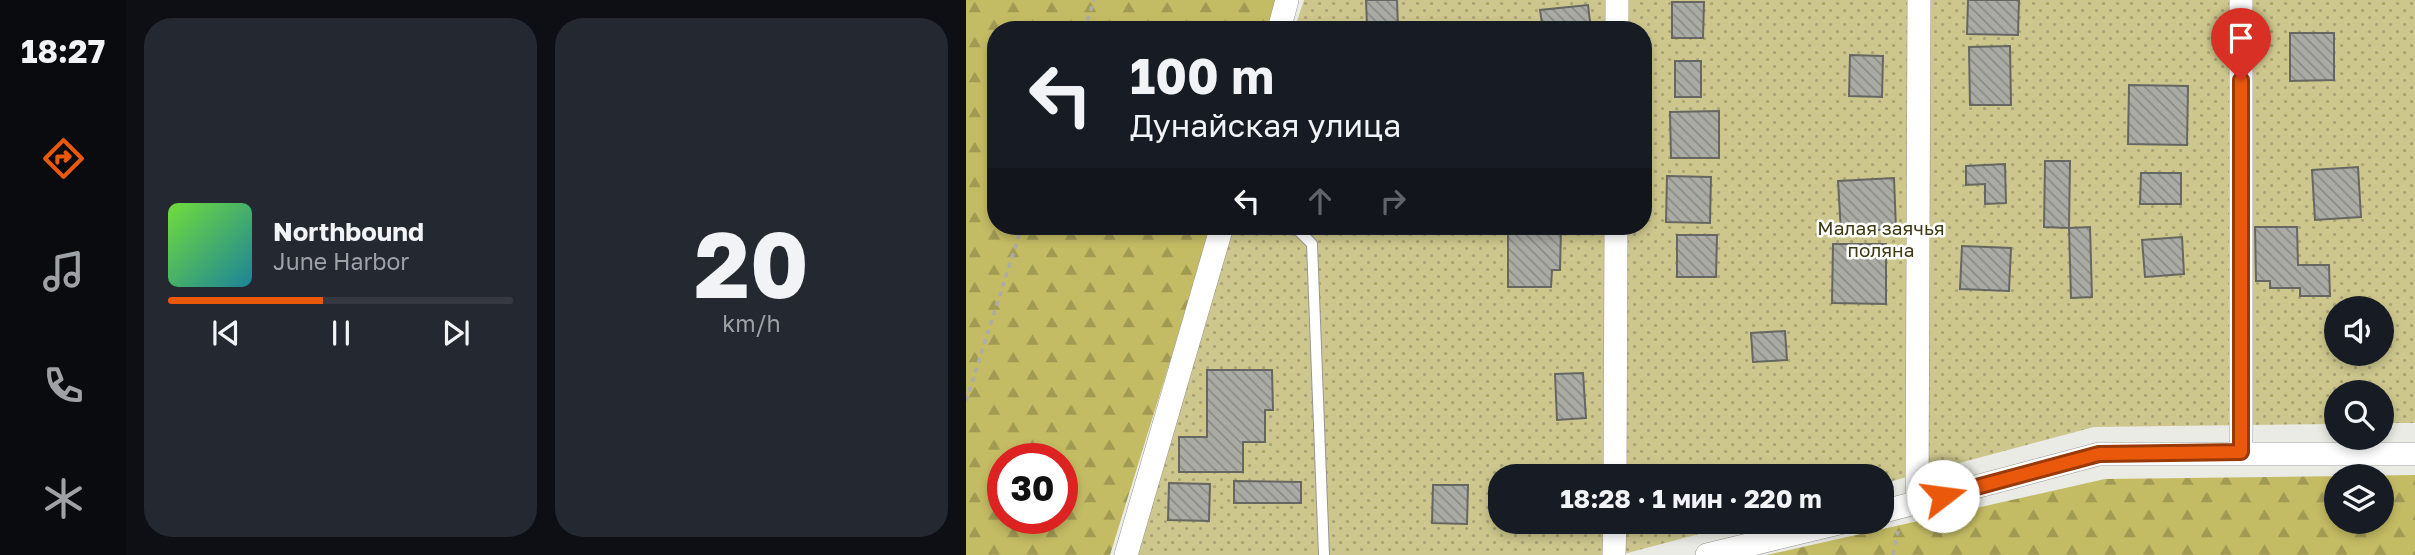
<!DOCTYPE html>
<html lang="ru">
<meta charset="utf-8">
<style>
:root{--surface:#171b24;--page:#242831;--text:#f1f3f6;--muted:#9ea1a6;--line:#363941;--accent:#ea580c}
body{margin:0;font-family:"Golos Text",sans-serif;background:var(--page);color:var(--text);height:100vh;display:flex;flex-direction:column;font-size:26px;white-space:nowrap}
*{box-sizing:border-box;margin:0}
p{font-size:23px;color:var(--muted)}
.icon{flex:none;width:38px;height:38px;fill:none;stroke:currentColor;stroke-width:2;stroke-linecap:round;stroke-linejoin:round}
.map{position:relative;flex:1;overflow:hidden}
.details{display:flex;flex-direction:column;gap:18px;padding:18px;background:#0d0f14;width:840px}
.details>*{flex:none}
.guide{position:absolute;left:21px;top:21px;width:665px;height:214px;border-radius:28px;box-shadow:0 4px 10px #0003;background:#171b24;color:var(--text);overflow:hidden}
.buttons{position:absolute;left:1358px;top:296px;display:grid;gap:14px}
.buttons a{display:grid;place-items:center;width:70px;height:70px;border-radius:50%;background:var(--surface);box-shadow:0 4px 10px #0003;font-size:35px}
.speed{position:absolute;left:21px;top:443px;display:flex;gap:14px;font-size:35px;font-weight:700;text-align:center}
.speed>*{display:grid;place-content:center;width:91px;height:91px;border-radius:50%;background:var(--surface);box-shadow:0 4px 10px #0003;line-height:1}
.speed .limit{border:10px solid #d22;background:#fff;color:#111}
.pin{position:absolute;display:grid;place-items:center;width:60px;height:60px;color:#fff;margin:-72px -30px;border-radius:50% 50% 50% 0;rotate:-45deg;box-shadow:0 0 7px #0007}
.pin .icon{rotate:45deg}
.me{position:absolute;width:77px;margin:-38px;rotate:75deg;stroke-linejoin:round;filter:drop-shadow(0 0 5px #0008)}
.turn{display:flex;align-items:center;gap:24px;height:147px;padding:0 28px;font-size:32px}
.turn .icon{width:91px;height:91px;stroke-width:2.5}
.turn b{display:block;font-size:49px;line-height:60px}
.lanes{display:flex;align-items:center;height:66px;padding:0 28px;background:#0003;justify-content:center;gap:35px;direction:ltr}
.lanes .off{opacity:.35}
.details .card{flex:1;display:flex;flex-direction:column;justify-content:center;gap:10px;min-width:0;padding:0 24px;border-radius:28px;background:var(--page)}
.details .dial{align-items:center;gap:0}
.dial b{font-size:91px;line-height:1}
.song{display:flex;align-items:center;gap:21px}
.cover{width:84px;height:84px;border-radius:10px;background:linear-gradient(135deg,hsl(100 70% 55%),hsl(190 70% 35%))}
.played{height:7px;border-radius:4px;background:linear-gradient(90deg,var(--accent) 45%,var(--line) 45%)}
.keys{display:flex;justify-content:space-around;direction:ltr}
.details .tiles{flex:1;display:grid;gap:18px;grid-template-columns:repeat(2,1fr)}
.trip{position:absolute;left:522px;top:464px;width:406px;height:70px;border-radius:28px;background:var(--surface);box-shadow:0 4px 10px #0003;font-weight:700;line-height:70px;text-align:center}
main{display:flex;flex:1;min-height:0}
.dock{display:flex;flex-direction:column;width:126px;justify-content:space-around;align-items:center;background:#090b0e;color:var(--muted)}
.dock .icon{width:49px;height:49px}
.dock .selected{color:var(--accent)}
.dock b{font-size:32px;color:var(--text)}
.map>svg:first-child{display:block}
</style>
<main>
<nav class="dock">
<b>18:27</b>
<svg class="icon selected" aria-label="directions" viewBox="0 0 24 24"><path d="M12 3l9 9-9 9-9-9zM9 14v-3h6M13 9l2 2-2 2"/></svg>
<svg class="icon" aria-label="music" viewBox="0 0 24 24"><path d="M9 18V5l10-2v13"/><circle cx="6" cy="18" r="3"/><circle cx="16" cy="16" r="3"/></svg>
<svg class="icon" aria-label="phone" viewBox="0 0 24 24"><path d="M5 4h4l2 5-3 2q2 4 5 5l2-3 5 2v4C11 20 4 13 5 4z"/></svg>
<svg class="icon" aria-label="climate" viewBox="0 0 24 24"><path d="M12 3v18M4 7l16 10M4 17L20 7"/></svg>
</nav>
<section class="details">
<div class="tiles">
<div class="card">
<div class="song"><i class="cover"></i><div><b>Northbound</b><p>June Harbor</p></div></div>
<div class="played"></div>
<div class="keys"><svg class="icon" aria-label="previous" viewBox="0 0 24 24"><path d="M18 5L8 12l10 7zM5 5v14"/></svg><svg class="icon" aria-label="pause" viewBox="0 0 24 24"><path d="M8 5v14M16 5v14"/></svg><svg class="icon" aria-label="next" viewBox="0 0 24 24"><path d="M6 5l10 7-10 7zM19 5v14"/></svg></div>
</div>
<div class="card dial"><b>20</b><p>km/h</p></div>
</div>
</section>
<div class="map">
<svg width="1449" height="555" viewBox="0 0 1449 555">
<defs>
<pattern id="forest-firs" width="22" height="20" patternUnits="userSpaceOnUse" patternTransform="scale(1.75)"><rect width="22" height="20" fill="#c4bc64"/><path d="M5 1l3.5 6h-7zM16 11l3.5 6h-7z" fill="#a09a53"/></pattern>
<pattern id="garden-dots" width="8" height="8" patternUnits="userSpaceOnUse" patternTransform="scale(1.75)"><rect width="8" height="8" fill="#cdc78d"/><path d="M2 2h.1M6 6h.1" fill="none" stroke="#a7a374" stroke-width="1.8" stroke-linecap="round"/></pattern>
<pattern id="building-back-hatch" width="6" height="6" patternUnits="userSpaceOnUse" patternTransform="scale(1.75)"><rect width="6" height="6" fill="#ababa5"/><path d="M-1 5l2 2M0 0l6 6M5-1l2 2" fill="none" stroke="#8c8c87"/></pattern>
</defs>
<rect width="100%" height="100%" fill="#ebebe5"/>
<path fill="url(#forest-firs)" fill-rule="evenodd" d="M0,0H317L307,30H30V226H246L144,555H0ZM37,458H96V518H37Z
M1449,475V555H801L1139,479ZM1370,476H1416V522H1370Z"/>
<path fill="url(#garden-dots)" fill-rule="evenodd" d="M338,0H1449V423H1416V392H1370V424L1128,427L915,484V476H534V522H778L654,555H166L268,226H677V30H328ZM1370,308H1416V354H1370Z"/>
<path fill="url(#building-back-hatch)" stroke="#676761" stroke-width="2" d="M400,0H431L432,27H401Z
M1002,0H1053L1052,35L1001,34Z
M706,2H738L737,38H706Z
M622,5L625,30H577L574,10Z
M1324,33H1368V80L1324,81Z
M1044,46L1045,105H1004L1003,47Z
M884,55L917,56L916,97L883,96Z
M709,61H735V97H709Z
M1163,85L1222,86L1221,145L1162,144Z
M753,111V158H705L704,112Z
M1079,161H1104L1103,228L1078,227Z
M1039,164L1040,203L1019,204V184L1000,185V166Z
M1392,167L1395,217L1349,220L1346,170Z
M1175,173H1215V204H1174Z
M701,176L745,177L744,223L700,222Z
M928,178L930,229L875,232L872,181Z
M450,226H492V229L450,228Z
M1124,227L1126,297L1105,298L1103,228Z
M1289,227H1331L1332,265H1363L1364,296H1334V288H1304V281H1290Z
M542,230H595L594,270H586L585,287H542Z
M711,235H751L750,277H711Z
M1216,237L1218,274L1179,277L1176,240Z
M867,244H920V304L866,303Z
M996,246L1045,248L1043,291L994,289Z
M819,331L821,360L787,362L785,333Z
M241,370H306L307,410H299V442H277V472H213V437H241Z
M617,373L620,418L591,420L589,374Z
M268,481L335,482V503H268Z
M203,483L244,484L243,521L202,520Z
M467,485H502L501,524L466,523Z"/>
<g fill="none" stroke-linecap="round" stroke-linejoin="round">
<g stroke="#979691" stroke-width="12">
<path id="service" d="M295,226L332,230L346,244L358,555"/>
</g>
<g stroke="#979691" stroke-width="24">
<path id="minor" d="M1275,0V452
M313,30L321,0
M651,30V0
M649,476L650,226
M951,503L953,0
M915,512L1133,454H1449
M160,555L256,226
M648,555L649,522
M741,555L877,522"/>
</g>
<path stroke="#acaca8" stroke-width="3.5" stroke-dasharray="5 5" stroke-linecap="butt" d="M118,30L128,0
M0,401L56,226
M927,555L932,531"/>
<use href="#service" stroke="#fff" stroke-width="10"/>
<use href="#minor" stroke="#fff" stroke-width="23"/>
</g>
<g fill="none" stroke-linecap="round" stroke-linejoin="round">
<g stroke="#983908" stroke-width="18">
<path id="route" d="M977,496L1133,454L1275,452V80"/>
</g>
<use href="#route" stroke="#ea580c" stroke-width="12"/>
</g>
<g text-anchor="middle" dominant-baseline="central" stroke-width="5" stroke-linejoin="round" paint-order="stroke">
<g font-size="19" fill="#3e3a14" stroke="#fffffe">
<text x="915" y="227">Малая заячья<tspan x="915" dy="22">поляна</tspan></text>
</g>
</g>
</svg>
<div class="buttons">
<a><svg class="icon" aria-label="sound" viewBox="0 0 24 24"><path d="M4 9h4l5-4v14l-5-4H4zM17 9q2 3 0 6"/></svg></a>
<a><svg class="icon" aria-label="search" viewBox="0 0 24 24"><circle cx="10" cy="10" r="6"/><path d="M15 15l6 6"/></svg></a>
<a><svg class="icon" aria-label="layers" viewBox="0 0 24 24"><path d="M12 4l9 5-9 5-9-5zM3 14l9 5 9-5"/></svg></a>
</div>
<div class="speed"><div class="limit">30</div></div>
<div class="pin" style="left:1275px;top:80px;background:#d93025"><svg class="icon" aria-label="arrive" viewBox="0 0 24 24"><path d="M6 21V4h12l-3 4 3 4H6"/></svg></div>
<svg class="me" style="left:977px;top:496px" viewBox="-20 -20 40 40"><circle r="19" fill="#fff"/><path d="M0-13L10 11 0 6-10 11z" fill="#ea580c"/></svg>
<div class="trip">18:28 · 1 мин · 220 m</div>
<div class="guide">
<div class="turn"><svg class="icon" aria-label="left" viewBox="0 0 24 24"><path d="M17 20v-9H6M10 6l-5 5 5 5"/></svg><div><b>100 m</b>Дунайская улица</div></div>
<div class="lanes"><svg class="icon" aria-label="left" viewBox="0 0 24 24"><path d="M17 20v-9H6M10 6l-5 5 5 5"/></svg><svg class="icon off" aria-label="ahead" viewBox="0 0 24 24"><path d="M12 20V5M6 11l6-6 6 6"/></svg><svg class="icon off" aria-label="right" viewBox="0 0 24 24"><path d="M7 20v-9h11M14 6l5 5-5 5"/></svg></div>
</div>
</div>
</main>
